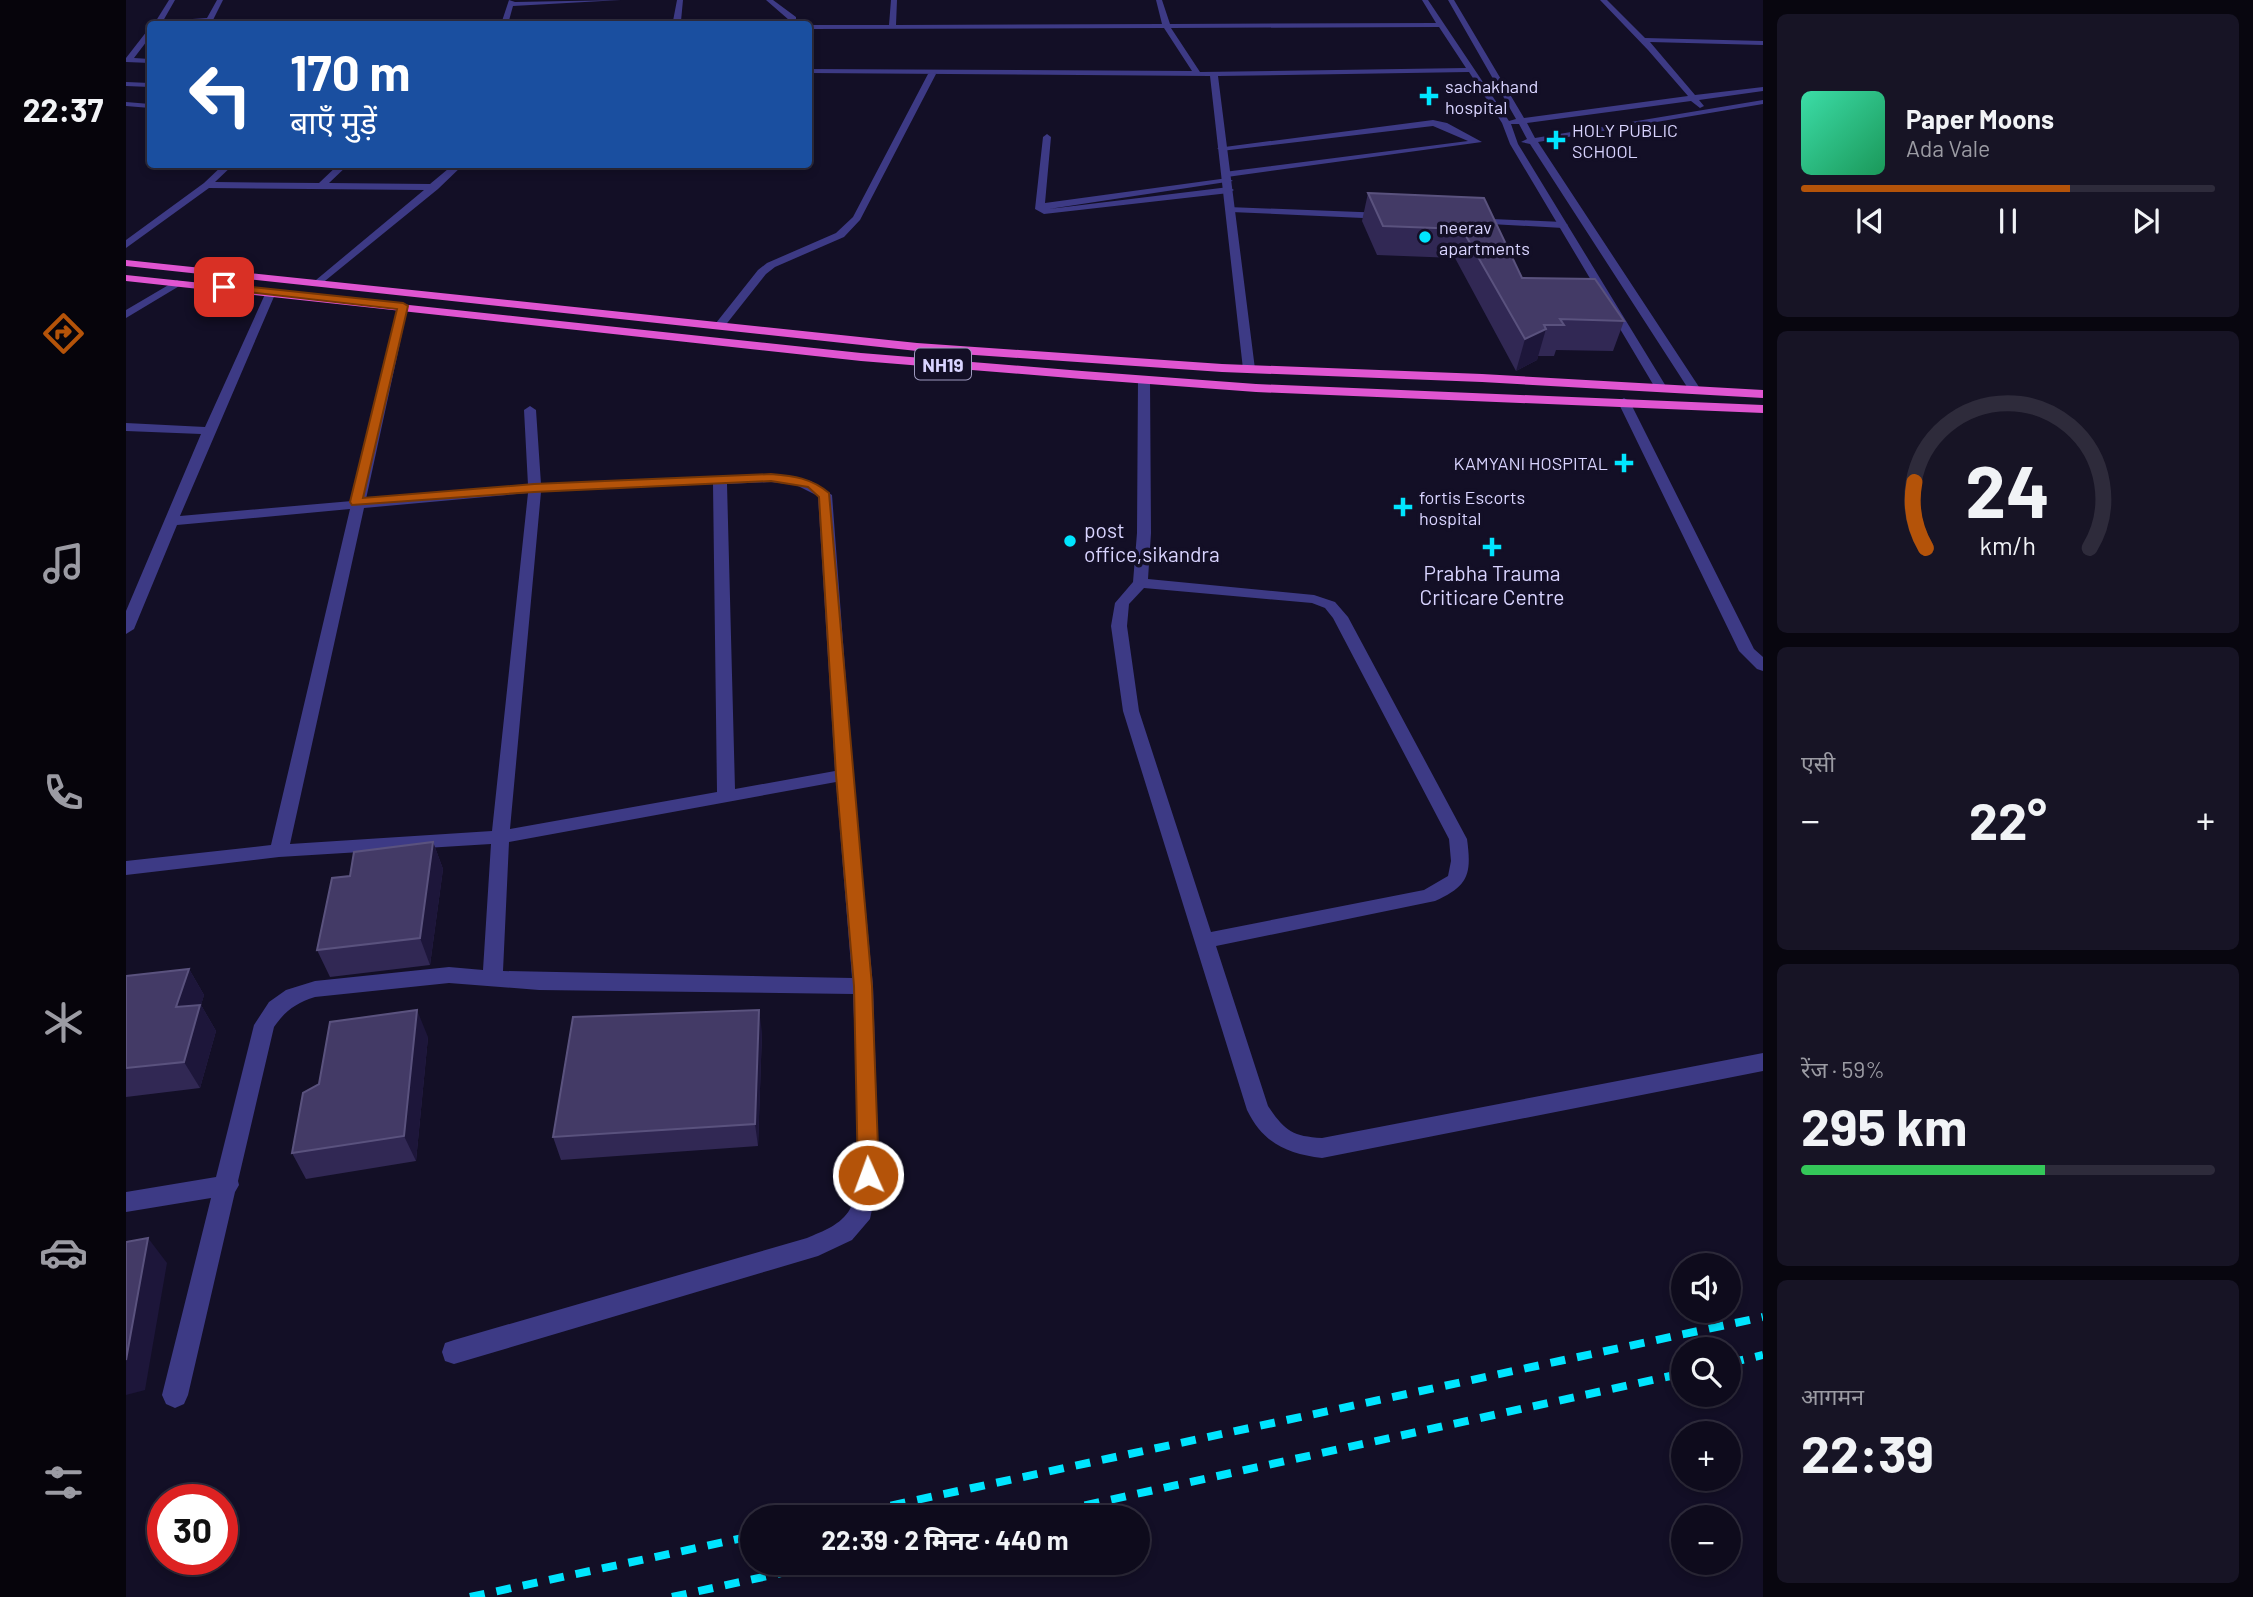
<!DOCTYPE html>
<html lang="hi">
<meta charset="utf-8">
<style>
:root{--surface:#0e0b1c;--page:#171425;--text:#f1f3f6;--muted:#9b9ba3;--line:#2e2b3b;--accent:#b45309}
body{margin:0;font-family:Barlow,"Noto Sans Devanagari",sans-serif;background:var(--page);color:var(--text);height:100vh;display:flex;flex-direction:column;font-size:26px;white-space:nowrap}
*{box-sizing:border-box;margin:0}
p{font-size:23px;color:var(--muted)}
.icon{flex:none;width:38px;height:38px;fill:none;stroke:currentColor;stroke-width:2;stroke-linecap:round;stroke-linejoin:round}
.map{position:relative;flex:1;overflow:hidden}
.details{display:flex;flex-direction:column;gap:14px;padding:14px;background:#08060f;width:490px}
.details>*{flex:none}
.top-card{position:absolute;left:21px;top:21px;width:665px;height:147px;border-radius:7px;box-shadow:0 4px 10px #0003,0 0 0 2px var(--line);background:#1a4fa0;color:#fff;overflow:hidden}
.fabs{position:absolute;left:1545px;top:1253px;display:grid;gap:14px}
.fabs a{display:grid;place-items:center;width:70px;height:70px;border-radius:50%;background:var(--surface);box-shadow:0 4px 10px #0003,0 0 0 2px var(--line);font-size:35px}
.speed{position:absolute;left:21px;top:1484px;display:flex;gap:14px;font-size:35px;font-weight:700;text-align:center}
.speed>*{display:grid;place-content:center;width:91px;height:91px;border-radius:50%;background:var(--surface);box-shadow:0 4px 10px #0003,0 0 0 2px var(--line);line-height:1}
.speed .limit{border:10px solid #d22;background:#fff;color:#111}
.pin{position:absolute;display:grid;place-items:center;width:60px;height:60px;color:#fff;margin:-30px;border-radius:14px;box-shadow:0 4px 10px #0006}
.me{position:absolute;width:77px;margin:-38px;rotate:358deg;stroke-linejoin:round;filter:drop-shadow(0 0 5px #0008)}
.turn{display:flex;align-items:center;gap:24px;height:147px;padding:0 28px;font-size:32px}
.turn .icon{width:91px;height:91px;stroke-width:2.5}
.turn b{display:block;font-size:49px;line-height:60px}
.big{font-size:52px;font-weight:700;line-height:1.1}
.details .tile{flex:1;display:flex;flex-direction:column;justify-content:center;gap:10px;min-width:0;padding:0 24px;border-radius:10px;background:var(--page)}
.details .dial{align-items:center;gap:0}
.dial svg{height:182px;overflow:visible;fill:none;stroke:var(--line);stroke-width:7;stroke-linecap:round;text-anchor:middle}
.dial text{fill:var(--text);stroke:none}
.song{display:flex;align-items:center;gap:21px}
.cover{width:84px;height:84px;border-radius:10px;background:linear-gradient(135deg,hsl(160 70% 55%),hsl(150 70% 35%))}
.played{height:7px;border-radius:4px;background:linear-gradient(90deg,var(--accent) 65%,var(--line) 65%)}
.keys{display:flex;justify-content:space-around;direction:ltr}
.heat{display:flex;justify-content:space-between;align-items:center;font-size:38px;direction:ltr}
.charge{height:10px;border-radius:5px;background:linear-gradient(90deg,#34c759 59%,var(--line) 0)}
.trip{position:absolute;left:614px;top:1505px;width:410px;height:70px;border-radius:35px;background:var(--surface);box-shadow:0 4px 10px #0003,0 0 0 2px var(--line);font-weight:700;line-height:70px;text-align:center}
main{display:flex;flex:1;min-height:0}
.dock{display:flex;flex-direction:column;width:126px;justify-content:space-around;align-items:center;background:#06040b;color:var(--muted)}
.dock .icon{width:49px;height:49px}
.dock .on{color:var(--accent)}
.dock b{font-size:32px;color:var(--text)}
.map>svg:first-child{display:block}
</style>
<main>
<nav class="dock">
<b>22:37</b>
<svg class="icon on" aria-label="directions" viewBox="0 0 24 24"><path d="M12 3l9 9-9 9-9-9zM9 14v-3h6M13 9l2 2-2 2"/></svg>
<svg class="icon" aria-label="music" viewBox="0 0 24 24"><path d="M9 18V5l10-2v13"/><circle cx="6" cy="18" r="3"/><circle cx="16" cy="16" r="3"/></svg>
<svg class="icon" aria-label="phone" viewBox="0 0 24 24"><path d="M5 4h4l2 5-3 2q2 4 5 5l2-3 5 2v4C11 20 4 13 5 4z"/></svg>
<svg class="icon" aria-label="climate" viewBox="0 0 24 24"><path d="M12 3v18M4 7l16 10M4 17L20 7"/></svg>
<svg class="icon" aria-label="car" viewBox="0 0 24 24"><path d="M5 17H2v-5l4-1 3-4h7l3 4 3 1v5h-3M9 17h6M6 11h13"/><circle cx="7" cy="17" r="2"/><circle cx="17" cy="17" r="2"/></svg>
<svg class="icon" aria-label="filters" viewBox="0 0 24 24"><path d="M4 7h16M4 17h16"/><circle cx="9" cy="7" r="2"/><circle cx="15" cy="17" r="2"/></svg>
</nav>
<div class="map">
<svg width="1637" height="1597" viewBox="0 0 1637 1597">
<rect width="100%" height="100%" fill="#130f26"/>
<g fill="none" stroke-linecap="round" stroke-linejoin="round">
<path fill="#3d3a85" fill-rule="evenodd" d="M806,72L810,74L734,220L718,237L649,267L640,274L598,327H590V323L632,270L641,263L710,233L727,217L802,74Z
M1307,120L1321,123L1356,142L1101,177L1096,174L1098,172L1342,141L1307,126L1095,151L1091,148Z
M921,134L925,137L919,203L1102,178L1107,181L923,209L1103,187L1108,190L1103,193L918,214L909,209L917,137Z
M1102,207L1259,213L1264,216L1259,219L1105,212L1102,211Z
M1343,218L1437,222L1442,225L1437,228L1346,223L1343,222Z"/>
<path fill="#3d3a85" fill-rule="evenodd" d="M43,0H49L37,21L81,18L91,0H97L86,22L28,24Z
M383,0L389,2L495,0L387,6L382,24H375Z
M551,0H557L555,21L551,23L547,21Z
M640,0H647L670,17V24H664L663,20Z
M765,0H771L770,25L1036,24L1030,0H1036L1044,24L1310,23L1296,0H1302L1383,121L1390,119L1322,0H1328L1398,118L1562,96L1522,50L1474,0H1481L1519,38L1637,41V45L1524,42L1569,95L1637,87V91L1573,100L1578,106L1574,108L1565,101L1401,123L1409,138L1637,100V104L1412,142L1575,390L1565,393L1404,144L1395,142L1401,139L1393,124H1385L1392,144L1541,388L1531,391L1384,144L1376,123L1343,72L1092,76L1129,369L1123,373L1117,369L1084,76L682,73V69L1066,71L1038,28L682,29V25H763ZM1313,27L1340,68L1074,72L1045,28Z
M21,31H24V37L8,58L24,59V63L0,62V58Z
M0,82L24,83V87L0,86Z
M0,102L24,104V108L0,106Z
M98,164H108L89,182L193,183L213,164H223L203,183L304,184L328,164H338L312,189L194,285L190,284V280L298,190L83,188L0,248V240L78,183Z
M616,164H625L620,170L617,169Z
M51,280L56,283L55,285L0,318V310Z
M145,289L150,292L54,516L226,501L272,306L277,303L282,306L240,499L402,485L398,410L404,406L410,410L415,484L645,474L685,481L706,495L727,775L747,986L753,1175L744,1219L726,1240L692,1256L328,1364L319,1361L316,1352L319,1343L328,1340L681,1238C697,1231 715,1225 724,1209C738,1184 728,1031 727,994L413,990L323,983L189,997C170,1003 159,1011 148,1027L112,1181L113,1185L109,1192L62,1395L58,1404L49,1408L40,1404L36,1395L85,1198L0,1212V1192L90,1177L128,1025L143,1002L160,990L189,981L323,967L357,970L365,844L153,857L0,875V861L145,845L224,509L51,525L8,629L0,634V611L75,434L0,431V423L79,427L140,292ZM645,482L670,485L692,496L709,771L609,789L601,484ZM587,484L591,792L384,829L415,492ZM402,493L366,831L164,844L238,508ZM710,782L726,978L377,971L383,842Z
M1018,376L1024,380L1025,533L1022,579L1188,595L1209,602L1222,617L1341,839C1346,875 1342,886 1309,901L1090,946L1142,1106C1159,1131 1166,1136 1196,1138L1637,1053V1071L1196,1158C1161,1154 1137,1143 1121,1110L997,711L985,626L989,603L1007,582L1011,533L1012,380ZM1018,588L1186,603L1199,608L1207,618L1323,839L1325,861L1322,876L1298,890L1085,932L1013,711L1001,626L1003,604Z
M1498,398L1504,402L1628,649L1637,657V671L1631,669L1613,651L1492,402Z"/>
<path fill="#e055d1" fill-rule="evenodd" d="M0,260L791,343L1096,364L1356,374L1637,390V398L1356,382L1096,372L791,351L0,266Z
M0,275L735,353L956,371L1130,384L1637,405V413L1130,392L956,379L735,361L0,281Z"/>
<path stroke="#00e5ff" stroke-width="8" stroke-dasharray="15 12" stroke-linecap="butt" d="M1603,1363L1637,1355
M712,1517L1637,1317
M906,1517L1558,1373
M344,1597L626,1536
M546,1597L701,1563"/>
</g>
<path fill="#312854" d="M1242,193L1358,198L1396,278L1498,321L1487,351L1430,350L1428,356H1412L1411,360L1390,371L1329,258L1251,255L1236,221Z
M307,842L317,869L304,965L204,977L191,950L224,876Z
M63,969L78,995L75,1005L90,1031L74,1088L0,1097V976Z
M636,1032L632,1146L435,1160L427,1137Z
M302,1037L290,1161L180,1179L166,1153L193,1084Z"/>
<path fill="#1d163a" d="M1420,329L1411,360L1390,371L1399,339Z
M307,842L317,869L304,965L294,938Z
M63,969L78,995L75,1005L90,1031L74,1088L58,1062L50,1007Z
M291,1010L302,1037L290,1161L278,1136Z
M633,1010L636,1032L632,1146L629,1124Z
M22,1238L41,1263L19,1390L0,1395V1360Z"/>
<path fill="#433a66" stroke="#5a527e" stroke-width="2" d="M1242,193L1358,198L1396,278L1469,279L1498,321L1434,319L1438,325H1418L1420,329L1399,339L1336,229L1257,226Z
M307,842L294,938L191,950L206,878L224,876L228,852Z
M63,969L50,1007L74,1005L58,1062L0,1068V976Z
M291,1010L278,1136L166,1153L177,1093L193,1084L204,1022Z
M633,1010L629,1124L427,1137L447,1017Z
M22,1238L0,1360V1242Z"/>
<path fill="#b45309" stroke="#753606" stroke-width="2" d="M98,284L277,303L282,306L237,498L408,484L645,474C668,476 685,478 703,493L746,986L753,1175L750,1181L742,1184L735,1181L732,1175L728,986L710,775L693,497L682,487L645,481L408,492L226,505L224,502L271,309L95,289V285Z"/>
<g fill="#00e5ff" stroke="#130f26" stroke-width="2.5">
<path d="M1299.5 85.5h7v7h7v7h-7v7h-7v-7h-7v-7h7z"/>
<path d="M1426.5 129.5h7v7h7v7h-7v7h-7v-7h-7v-7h7z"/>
<circle cx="1299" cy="237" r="7"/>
<path d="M1494.5 452.5h7v7h7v7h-7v7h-7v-7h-7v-7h7z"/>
<path d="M1273.5 496.5h7v7h7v7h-7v7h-7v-7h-7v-7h7z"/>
<circle cx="944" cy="541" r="7"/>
<path d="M1362.5 536.5h7v7h7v7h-7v7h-7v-7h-7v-7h7z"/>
</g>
<g text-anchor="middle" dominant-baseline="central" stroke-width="7" stroke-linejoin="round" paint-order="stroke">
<g font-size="18" fill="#d9d4ff" stroke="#130f26" text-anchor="start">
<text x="1319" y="86">sachakhand<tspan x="1319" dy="21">hospital</tspan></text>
<text x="1446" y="130">HOLY PUBLIC<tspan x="1446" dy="21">SCHOOL</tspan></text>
<text x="1313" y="227">neerav<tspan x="1313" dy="21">apartments</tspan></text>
<text x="1482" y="463" text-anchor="end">KAMYANI HOSPITAL</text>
<text x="1293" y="497">fortis Escorts<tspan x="1293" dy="21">hospital</tspan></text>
</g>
<rect fill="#130f26" stroke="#9e99be" stroke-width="2" x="789" y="348.5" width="56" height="31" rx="5"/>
<g font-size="19" font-weight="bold" fill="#d9d4ff">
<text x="817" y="364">NH19</text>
</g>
<g font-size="21" fill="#d9d4ff" stroke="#130f26" text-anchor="start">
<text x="958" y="529">post<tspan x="958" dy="24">office,sikandra</tspan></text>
<text x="1366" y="572" text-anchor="middle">Prabha Trauma<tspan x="1366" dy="24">Criticare Centre</tspan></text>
</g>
</g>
</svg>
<div class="fabs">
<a><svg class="icon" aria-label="sound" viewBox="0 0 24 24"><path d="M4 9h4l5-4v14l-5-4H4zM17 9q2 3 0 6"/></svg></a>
<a><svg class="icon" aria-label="search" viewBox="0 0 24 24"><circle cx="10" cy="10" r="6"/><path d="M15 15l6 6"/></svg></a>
<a>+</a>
<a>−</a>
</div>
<div class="speed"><div class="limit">30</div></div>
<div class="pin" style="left:98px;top:287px;background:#d93025"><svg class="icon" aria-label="arrive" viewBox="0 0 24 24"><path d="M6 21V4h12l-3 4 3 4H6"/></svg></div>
<svg class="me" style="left:742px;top:1175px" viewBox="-20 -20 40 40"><circle r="17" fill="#b45309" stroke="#fff" stroke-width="3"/><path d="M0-11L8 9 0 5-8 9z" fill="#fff"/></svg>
<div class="trip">22:39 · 2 मिनट · 440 m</div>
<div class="top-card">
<div class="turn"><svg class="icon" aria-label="left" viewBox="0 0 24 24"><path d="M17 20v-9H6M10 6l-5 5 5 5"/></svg><div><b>170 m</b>बाएँ मुड़ें</div></div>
</div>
</div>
<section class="details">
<div class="tile">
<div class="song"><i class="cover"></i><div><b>Paper Moons</b><p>Ada Vale</p></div></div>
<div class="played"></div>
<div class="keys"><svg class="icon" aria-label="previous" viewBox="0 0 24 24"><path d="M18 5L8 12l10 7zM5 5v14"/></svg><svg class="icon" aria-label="pause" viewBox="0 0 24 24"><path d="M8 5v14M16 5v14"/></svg><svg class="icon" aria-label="next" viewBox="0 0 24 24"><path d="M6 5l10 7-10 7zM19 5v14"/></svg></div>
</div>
<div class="tile dial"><svg viewBox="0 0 100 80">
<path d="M14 69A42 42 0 1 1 86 69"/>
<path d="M14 69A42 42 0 0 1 9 40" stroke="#b45309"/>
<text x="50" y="56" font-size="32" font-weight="700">24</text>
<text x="50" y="72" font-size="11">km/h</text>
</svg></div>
<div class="tile"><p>एसी</p>
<div class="heat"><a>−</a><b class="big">22°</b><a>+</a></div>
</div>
<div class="tile"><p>रेंज · 59%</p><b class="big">295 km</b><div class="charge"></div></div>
<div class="tile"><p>आगमन</p><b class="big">22:39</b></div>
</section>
</main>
